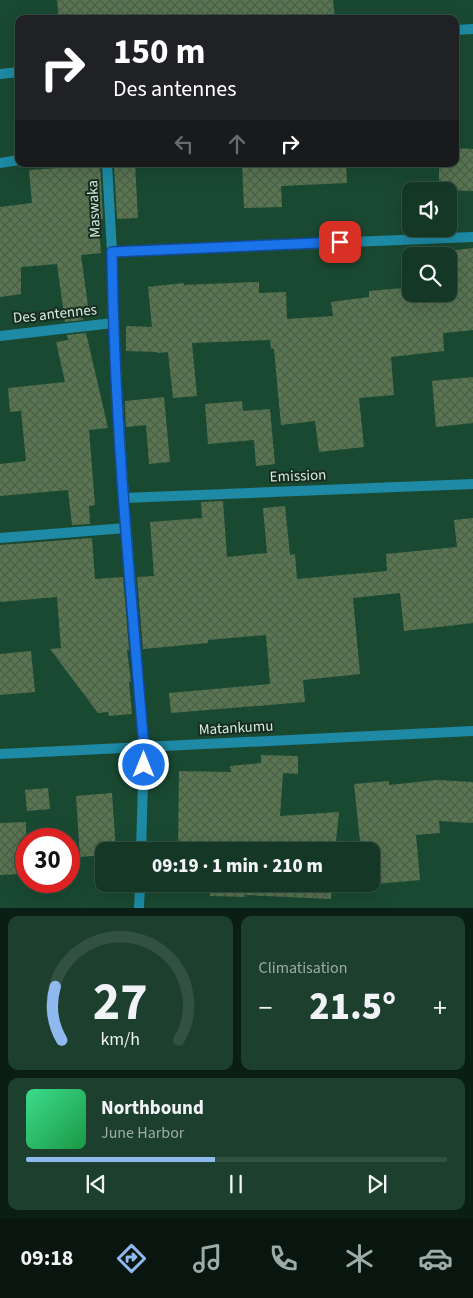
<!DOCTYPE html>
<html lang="fr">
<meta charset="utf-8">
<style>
:root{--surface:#143726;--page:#1d3f2e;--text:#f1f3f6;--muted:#9daca7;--line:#335143;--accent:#90b9f0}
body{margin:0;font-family:"Source Sans 3",sans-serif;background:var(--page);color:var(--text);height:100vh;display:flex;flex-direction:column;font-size:19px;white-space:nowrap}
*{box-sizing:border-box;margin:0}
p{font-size:16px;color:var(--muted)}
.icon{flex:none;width:28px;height:28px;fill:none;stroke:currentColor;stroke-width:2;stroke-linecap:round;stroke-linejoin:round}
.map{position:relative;height:908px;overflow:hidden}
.panel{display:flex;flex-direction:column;gap:8px;padding:8px;background:#0b1e15;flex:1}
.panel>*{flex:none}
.guide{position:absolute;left:15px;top:15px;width:444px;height:152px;border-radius:10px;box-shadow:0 5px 20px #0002,0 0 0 1px var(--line);background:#202124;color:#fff;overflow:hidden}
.fabs{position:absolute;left:402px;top:182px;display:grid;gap:10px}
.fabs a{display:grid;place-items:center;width:55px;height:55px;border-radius:10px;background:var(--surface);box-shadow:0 5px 20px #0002,0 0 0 1px var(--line);font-size:25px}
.speed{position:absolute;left:15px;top:828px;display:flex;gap:10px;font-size:25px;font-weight:700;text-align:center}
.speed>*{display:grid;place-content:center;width:65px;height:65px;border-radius:50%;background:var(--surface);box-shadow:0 5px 20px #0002,0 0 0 1px var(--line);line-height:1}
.speed .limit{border:8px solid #d22;background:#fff;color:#111}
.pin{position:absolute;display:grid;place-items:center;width:42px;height:42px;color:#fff;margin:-21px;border-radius:10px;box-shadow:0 2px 8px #0006}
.me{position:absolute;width:55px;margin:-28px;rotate:0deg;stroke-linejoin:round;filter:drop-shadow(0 0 4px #0008)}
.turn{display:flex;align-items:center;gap:18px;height:105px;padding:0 15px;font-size:22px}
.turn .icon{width:65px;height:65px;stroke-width:2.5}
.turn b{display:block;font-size:35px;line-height:42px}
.lanes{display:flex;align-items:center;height:48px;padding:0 15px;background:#0003;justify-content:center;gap:25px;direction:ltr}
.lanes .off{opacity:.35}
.big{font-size:38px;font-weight:800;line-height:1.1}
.panel .card{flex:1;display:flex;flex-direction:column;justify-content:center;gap:8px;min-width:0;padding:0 18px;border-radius:10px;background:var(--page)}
.panel .dial{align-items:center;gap:0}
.dial svg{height:130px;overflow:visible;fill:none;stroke:var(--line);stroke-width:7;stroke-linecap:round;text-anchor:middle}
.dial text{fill:var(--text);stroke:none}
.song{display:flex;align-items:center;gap:15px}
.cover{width:60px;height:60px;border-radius:8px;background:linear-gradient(135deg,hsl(150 70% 55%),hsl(140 70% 35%))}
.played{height:5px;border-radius:2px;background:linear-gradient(90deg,var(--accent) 45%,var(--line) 45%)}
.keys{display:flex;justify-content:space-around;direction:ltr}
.heat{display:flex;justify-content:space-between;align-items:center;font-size:28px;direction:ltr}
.panel .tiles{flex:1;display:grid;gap:8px;grid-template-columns:1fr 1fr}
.card:last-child{grid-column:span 2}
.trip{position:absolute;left:95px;top:842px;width:285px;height:50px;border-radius:10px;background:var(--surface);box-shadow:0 5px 20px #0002,0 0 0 1px var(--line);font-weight:800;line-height:50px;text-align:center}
.dock{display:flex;height:80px;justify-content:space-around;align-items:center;background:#08160f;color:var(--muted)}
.dock .icon{width:35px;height:35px}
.dock .on{color:var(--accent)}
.dock b{font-size:22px;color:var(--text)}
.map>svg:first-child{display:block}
</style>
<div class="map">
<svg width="473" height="908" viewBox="0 0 473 908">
<defs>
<pattern id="building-cross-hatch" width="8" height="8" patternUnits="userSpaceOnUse" patternTransform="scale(1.25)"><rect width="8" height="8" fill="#597651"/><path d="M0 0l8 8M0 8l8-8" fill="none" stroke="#4c5e4a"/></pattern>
</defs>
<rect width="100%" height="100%" fill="#1a4932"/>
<path fill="url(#building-cross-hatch)" d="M57,0H333L335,19H130V15L110,19H59Z
M455,148L473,149V191L439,190V164H455Z
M59,164H100L103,219L98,220L101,253L81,255L88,306L80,307L83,320L65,322L57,264L21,267V294L0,297V207L32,203L29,170L59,168Z
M114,164H135L138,218L117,219Z
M242,164H346L347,183L281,186L282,207L244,208Z
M473,248V330L443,333L444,351L391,357L394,395L359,398L364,447L319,452L315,421L281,425L274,349H271L270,340L192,343L197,396L173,398L168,352L157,353V352L126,351V326L152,327L148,287L184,283V285L259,282V293L286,292L287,319L333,316L331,302L369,297V291L403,288V294H449V251Z
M86,333L108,428L89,430L95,505L89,506L90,524L72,525L68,490L0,496V464L26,461L21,411L10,412L8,388L65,382L56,342L68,340L67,335Z
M473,377V423L436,427L432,381Z
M164,397L170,462L149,464L146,425L126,427L125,401Z
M242,401L243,411L270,409L275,464L256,466L254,440L208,444L205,404Z
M223,501L227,557L267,553L263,508L285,506L290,555L295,554L297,579L387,571L386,554L457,547L454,520L473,518V623L404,631L400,593L353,598L360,674L303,680L305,702L171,713L169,693L270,684L266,635L208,640V643L143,649L137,577L154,576L150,522L202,518L201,502Z
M92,538L95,579L123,577L129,650H127L131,682H129L132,714L109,716L108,712L98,713L50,649L61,648L57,597L0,602V545Z
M31,651L35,692L0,695V654Z
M261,755L298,756V774L283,773L280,816L339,812L335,851H178L179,771L231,772L230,766L261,763Z
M437,780L473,782V823L439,821L440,833L416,835L420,880L365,885V884H371V851H361L354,784L389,781V785Z
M48,788L50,809L27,811L25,790Z
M112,793L116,851H104V855L80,857L76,796Z
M26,822V874L0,875V823Z
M210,884H332L331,899L245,895V897L210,896Z"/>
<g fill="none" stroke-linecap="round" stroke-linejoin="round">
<path stroke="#1e8aa5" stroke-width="10" d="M455,30L473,29
M0,74L19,72
M0,163L19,160
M107,164L112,252L113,323L124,498L144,747L141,851
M112,252L473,237
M0,336L113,323
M124,498L473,484
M0,538L126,528
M0,754L473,731
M139,908L140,884"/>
</g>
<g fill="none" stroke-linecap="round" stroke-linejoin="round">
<g stroke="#114b97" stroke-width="12">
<path id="route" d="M144,765V748C130,583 114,417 112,252L340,242"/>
</g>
<use href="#route" stroke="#1a73e8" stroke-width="9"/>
</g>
<g text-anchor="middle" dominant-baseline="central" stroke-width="4" stroke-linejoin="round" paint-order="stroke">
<g font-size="15" fill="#d5eedf" stroke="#172b20">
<text transform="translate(94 209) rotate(-93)">Maswaka</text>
<text transform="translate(55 314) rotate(-6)">Des antennes</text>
<text transform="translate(298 476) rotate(-2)">Emission</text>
<text transform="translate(236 728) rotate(-3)">Matankumu</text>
</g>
</g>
</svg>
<div class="fabs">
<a><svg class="icon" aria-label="sound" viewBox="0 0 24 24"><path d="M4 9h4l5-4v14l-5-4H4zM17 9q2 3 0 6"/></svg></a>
<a><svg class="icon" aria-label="search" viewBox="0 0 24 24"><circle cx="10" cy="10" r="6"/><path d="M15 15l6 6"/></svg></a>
</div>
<div class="speed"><div class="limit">30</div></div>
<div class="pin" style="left:340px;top:242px;background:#d93025"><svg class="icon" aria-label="arrive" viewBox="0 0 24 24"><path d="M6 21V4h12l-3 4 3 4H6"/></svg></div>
<svg class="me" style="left:144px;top:765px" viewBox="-20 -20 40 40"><circle r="17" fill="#1a73e8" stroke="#fff" stroke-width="3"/><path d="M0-11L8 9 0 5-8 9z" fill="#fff"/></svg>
<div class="trip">09:19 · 1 min · 210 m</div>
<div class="guide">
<div class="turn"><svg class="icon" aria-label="right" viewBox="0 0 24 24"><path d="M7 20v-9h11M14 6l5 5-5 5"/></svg><div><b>150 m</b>Des antennes</div></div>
<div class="lanes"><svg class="icon off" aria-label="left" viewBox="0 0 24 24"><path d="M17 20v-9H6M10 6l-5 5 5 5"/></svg><svg class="icon off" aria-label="ahead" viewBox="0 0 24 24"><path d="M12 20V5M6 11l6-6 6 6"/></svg><svg class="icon" aria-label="right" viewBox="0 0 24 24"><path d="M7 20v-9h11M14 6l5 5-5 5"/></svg></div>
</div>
</div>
<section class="panel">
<div class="tiles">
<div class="card dial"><svg viewBox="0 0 100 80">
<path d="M14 69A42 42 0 1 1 86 69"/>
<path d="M14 69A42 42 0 0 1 10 36" stroke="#90b9f0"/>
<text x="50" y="56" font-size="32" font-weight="700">27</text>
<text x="50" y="72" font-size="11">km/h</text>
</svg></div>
<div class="card"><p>Climatisation</p>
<div class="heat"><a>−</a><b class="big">21.5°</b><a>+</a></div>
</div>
<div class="card">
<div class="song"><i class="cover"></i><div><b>Northbound</b><p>June Harbor</p></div></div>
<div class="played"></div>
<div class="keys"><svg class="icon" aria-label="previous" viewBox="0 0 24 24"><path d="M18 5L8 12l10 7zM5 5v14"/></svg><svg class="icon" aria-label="pause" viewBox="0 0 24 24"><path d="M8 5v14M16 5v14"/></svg><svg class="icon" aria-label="next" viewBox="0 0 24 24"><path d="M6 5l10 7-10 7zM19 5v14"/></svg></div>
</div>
</div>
</section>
<nav class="dock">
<b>09:18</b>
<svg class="icon on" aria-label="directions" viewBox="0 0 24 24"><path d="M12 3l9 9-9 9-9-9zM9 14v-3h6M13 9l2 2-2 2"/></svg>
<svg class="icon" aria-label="music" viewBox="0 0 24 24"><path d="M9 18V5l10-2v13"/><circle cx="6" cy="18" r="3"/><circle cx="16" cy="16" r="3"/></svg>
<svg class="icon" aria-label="phone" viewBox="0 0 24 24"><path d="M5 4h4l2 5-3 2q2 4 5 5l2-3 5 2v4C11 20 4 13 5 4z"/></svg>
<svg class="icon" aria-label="climate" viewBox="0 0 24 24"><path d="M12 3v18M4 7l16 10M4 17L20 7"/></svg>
<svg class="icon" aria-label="car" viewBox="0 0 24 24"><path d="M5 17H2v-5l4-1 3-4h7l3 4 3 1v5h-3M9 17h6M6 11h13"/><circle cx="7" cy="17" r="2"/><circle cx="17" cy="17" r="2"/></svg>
</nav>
